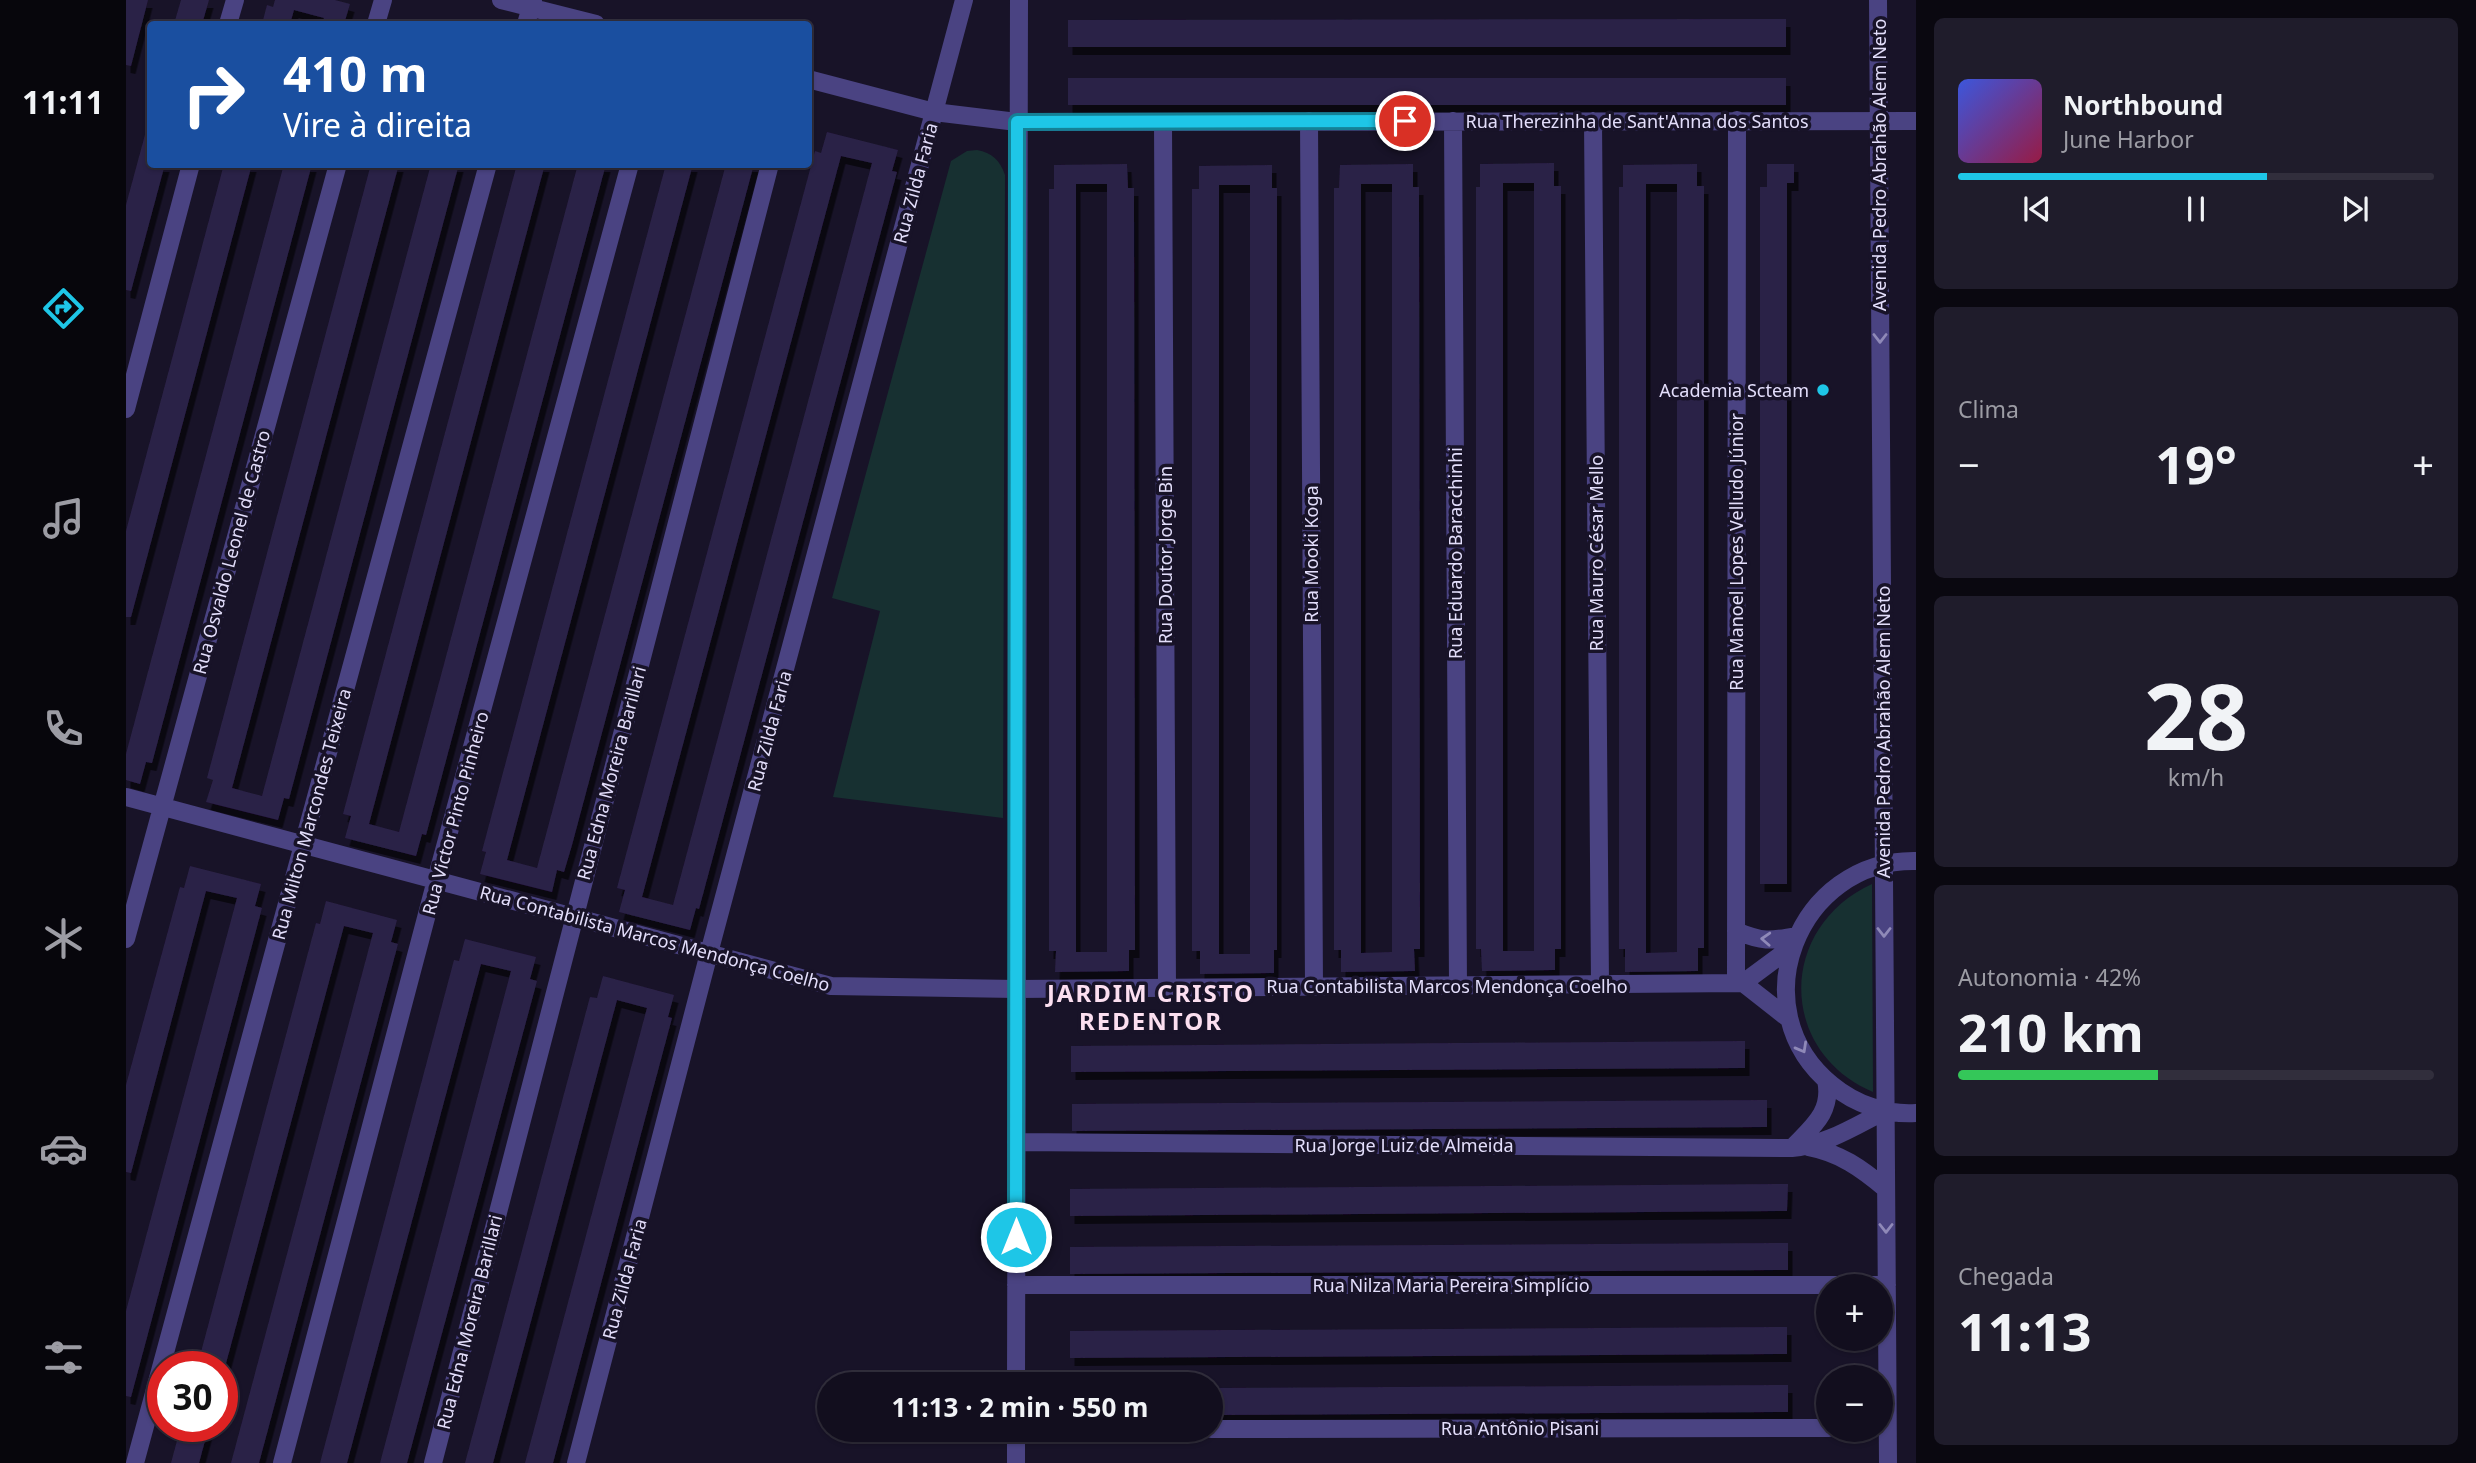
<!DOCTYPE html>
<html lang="pt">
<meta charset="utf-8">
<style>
:root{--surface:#120e1e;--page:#1f1c2b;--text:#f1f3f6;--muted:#9c9ca4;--line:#312e3c;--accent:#1ec6e7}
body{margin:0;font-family:"Noto Sans",sans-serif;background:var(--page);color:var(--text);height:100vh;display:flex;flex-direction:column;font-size:26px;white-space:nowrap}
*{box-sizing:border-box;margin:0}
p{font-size:23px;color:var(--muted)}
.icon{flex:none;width:38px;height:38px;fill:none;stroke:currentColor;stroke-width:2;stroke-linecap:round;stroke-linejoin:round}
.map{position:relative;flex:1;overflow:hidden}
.side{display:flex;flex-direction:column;gap:18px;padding:18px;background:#0a0810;width:560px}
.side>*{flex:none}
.top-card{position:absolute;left:21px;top:21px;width:665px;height:147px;border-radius:7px;box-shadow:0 2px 5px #0004,0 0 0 2px var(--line);background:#1a4fa0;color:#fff;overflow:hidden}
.buttons{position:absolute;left:1690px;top:1274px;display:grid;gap:14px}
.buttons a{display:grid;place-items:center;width:77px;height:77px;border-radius:50%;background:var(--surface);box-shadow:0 2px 5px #0004,0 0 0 2px var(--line);font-size:35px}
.speed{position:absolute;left:21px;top:1351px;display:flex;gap:14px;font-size:35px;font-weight:700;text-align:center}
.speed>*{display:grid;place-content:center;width:91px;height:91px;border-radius:50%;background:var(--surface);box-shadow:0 2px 5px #0004,0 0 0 2px var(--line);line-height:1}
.speed .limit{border:10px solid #d22;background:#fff;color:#111}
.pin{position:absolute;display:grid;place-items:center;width:60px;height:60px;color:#fff;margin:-30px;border:4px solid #fff;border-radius:50%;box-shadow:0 2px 7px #0007}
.me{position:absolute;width:77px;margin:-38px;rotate:0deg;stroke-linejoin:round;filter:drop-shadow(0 0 5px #0008)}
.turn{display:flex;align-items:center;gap:24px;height:147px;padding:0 21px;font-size:32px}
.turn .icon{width:91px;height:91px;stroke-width:2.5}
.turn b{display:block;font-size:49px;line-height:60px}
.big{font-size:52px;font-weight:700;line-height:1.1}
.side .card{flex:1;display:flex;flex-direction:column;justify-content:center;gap:10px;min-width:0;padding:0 24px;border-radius:10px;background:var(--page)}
.side .dial{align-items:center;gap:0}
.dial b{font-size:91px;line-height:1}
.song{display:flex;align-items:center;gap:21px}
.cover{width:84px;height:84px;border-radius:10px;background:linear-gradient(135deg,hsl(230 70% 55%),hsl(340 70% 35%))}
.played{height:7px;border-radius:4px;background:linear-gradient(90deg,var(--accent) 65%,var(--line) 65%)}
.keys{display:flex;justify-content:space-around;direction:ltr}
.heat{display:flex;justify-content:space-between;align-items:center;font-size:38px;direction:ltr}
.charge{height:10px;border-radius:5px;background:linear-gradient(90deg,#34c759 42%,var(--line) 0)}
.trip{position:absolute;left:691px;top:1372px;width:406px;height:70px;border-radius:35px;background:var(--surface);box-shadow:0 2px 5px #0004,0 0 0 2px var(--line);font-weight:700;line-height:70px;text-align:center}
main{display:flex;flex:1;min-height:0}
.tab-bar{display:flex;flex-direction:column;width:126px;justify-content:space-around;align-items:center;background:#07060c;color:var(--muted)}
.tab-bar .icon{width:49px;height:49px}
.tab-bar .active{color:var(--accent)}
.tab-bar b{font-size:32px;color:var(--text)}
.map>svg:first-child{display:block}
</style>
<main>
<nav class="tab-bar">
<b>11:11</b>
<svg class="icon active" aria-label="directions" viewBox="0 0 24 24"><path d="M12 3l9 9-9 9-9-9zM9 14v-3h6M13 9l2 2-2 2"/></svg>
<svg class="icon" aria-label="music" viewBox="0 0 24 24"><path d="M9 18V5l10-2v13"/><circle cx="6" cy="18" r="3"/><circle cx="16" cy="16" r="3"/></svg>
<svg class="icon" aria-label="phone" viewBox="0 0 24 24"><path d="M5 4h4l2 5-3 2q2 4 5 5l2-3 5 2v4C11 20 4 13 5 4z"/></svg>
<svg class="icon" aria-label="climate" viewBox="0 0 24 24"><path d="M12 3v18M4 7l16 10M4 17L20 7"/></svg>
<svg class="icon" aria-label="car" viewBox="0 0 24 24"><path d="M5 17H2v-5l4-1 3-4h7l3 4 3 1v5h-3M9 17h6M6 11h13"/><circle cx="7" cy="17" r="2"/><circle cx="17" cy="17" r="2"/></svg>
<svg class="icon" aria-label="filters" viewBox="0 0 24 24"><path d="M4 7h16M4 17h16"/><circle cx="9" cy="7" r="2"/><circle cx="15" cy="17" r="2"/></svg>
</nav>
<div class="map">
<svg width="1790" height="1463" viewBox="0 0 1790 1463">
<defs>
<filter id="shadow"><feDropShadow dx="4.5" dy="8" stdDeviation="0" flood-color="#0009"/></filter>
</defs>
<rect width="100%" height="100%" fill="#181328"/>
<path fill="#173031" d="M851,150C866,153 874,160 879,175L877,818L707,797L754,611L706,598L825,161L841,151Z
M1746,884L1747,1092C1651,1051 1652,927 1746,884Z"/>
<path fill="#2b2147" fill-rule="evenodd" filter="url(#shadow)" d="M0,0H22L5,66L0,65Z
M55,0H83L76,24H48Z
M149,0H209L224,4L218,24H196L198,18L168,10L164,24H136L141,5L147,7Z
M1660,19V47H942V20Z
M942,78H1660V105H942Z
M20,131H24V164H39L5,291L0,290V205Z
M701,132L772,150L766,171L771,172L573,909L570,908L564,930L493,912L499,890L491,888L689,151L695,153ZM715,156L746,163L547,905L516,897Z
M1428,163V186H1435V949H1429V970L1356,971L1355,949H1350V187H1354V164ZM1377,183H1408V951H1377Z
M98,164H126L5,617H0V531Z
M158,164H186L26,763L20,762L14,784L0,780V754Z
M245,164H273L106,788L136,796L305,164H333L163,799L158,798L152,820L80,802L87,780L81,778Z
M391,164H419L243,824L273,832L452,164H480L300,835L296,834L290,856L219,838L225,816L217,814Z
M540,164H567L381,860L411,868L600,164H628L446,845L438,872L431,870L426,892L354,874L360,852L356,851Z
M1001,164L1002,188H1008L1009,950H1003V971L929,972L930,951H923V189H928V165ZM950,184H981V952H950Z
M1287,164V187H1293L1294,949H1288L1289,971L1215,972V950H1208V188H1213L1214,165ZM1235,184H1266V952L1235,953Z
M1571,164V186H1578V948H1572V971L1499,972V949H1493V187H1497V165ZM1520,184H1551V952L1520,953Z
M1641,164H1668V183H1661V884H1634V187H1641Z
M1146,165V188H1151V950H1148V973L1074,974V951H1066V189H1073V166ZM1093,185H1124V954H1093Z
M64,866L135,884L129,906L136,908L5,1397L0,1396V1311L111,898L80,891L5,1173L0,1172V1085L54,887L58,888Z
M200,901L271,920L265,942L272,944L133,1463H105L247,933L218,926L99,1367H71L190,923L194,924Z
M339,939L410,957L404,979L411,981L281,1463H254L385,971L355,964L221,1463H194L328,960L333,961Z
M477,976L548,995L542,1017L546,1018L427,1463H399L521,1008L491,1000L367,1463H339L464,997L471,998Z
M1619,1041V1068L945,1072V1046Z
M1641,1100V1127L946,1131V1104Z
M1662,1184L1661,1211L944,1216V1189Z
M1662,1243V1270L944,1274V1247Z
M1661,1327V1354L944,1358V1331Z
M1662,1385V1412L1085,1415V1388Z
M55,1426H83L73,1463H45Z"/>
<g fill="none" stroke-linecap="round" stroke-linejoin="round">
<path stroke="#4a4382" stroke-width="18" d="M375,0L470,24
M1752,0L1762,1463
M102,24L109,0
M250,24L257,0
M400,24L407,0
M682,79L808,112L891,122L1790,121
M1183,121L1188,987
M1327,121L1332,986
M1467,121L1474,984
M1037,122L1041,988
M0,409L65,164
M0,797L705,986L890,989L1617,983
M1790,861C1671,859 1613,1010 1706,1085C1729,1104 1760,1115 1790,1113
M1610,931C1637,942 1643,941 1671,936
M0,939L212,164
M1610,983L1611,120
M1617,983L1667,946
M1617,983L1663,1019
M890,1142L1666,1148C1700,1145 1729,1126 1759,1111
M1682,1147C1714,1153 1735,1168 1760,1189
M1666,1148C1686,1127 1707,1112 1700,1080
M890,1285H1761
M890,1384L893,0
M1085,1429L1703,1428
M890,1430V1463
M9,1463L362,164
M156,1463L310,880L504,164
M307,1463L644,164
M450,1463L583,953L838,0"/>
</g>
<defs><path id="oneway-chevron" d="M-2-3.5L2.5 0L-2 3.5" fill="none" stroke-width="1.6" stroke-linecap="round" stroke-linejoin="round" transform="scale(1.75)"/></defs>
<g stroke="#8f89b8">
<use href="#oneway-chevron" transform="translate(1754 338) rotate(90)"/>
<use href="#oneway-chevron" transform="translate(1758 932) rotate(90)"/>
<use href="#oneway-chevron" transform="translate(1640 939) rotate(-177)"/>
<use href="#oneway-chevron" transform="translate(1676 1048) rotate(61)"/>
<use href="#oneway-chevron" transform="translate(1760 1228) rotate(90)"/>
</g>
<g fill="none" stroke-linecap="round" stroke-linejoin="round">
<g stroke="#148196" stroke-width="18">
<path id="route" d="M890,1237L891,122L1279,121"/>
</g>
<use href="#route" stroke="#1ec6e7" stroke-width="12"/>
</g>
<circle fill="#1ec6e7" stroke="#181328" stroke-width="2.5" cx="1697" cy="390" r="7"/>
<g text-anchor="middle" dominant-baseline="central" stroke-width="7" stroke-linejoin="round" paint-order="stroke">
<g font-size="18" fill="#e3defb" stroke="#181328">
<text x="1511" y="121">Rua Therezinha de Sant'Anna dos Santos</text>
<text transform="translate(1753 165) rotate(-90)">Avenida Pedro Abrahão Alem Neto</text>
<text transform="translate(789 183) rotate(-75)">Rua Zilda Faria</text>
<text transform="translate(105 552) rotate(-75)">Rua Osvaldo Leonel de Castro</text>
<text transform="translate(1610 552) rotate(-90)">Rua Manoel Lopes Velludo Júnior</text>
<text transform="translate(1329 553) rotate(-90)">Rua Eduardo Baracchinhi</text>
<text transform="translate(1470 553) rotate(-90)">Rua Mauro César Mello</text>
<text transform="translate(1185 554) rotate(-90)">Rua Mooki Koga</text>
<text transform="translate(1039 555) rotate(-90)">Rua Doutor Jorge Bin</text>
<text transform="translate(643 731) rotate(-75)">Rua Zilda Faria</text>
<text transform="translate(1757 732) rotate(-90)">Avenida Pedro Abrahão Alem Neto</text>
<text transform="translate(485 773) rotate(-75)">Rua Edna Moreira Barillari</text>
<text transform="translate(329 813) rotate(-75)">Rua Victor Pinto Pinheiro</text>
<text transform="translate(185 814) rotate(-75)">Rua Milton Marcondes Teixeira</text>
<text transform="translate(529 938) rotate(15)">Rua Contabilista Marcos Mendonça Coelho</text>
<text x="1321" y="986">Rua Contabilista Marcos Mendonça Coelho</text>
<text x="1278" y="1145">Rua Jorge Luiz de Almeida</text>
<text transform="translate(498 1279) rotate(-75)">Rua Zilda Faria</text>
<text x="1325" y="1285">Rua Nilza Maria Pereira Simplício</text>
<text transform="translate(343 1322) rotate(-76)">Rua Edna Moreira Barillari</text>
<text x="1394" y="1428">Rua Antônio Pisani</text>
</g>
<g font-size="18" fill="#e3defb" stroke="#181328" text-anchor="end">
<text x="1683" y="390">Academia Scteam</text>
</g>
<g font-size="24" font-weight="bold" letter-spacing="2" fill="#fcdff0" stroke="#181328">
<text x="1025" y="992">JARDIM CRISTO<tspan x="1025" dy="28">REDENTOR</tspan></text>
</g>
</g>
</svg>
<div class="buttons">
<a>+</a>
<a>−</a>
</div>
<div class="speed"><div class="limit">30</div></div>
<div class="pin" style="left:1279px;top:121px;background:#d93025"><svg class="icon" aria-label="arrive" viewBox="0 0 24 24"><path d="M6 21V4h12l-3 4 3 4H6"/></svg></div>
<svg class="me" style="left:890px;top:1237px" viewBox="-20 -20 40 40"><circle r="17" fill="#1ec6e7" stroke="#fff" stroke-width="3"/><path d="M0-11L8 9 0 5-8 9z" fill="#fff"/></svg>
<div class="trip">11:13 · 2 min · 550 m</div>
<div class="top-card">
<div class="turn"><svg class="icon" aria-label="right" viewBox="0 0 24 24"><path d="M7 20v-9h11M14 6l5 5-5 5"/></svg><div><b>410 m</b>Vire à direita</div></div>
</div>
</div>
<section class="side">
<div class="card">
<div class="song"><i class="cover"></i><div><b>Northbound</b><p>June Harbor</p></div></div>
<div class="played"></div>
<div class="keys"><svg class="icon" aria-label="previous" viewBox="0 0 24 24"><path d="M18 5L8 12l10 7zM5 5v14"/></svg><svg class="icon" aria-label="pause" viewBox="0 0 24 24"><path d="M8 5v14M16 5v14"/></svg><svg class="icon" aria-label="next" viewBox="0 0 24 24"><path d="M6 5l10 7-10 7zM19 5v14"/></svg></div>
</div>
<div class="card"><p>Clima</p>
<div class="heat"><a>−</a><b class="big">19°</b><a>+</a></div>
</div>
<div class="card dial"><b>28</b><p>km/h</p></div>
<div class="card"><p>Autonomia · 42%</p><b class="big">210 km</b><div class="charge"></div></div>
<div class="card"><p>Chegada</p><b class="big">11:13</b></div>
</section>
</main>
